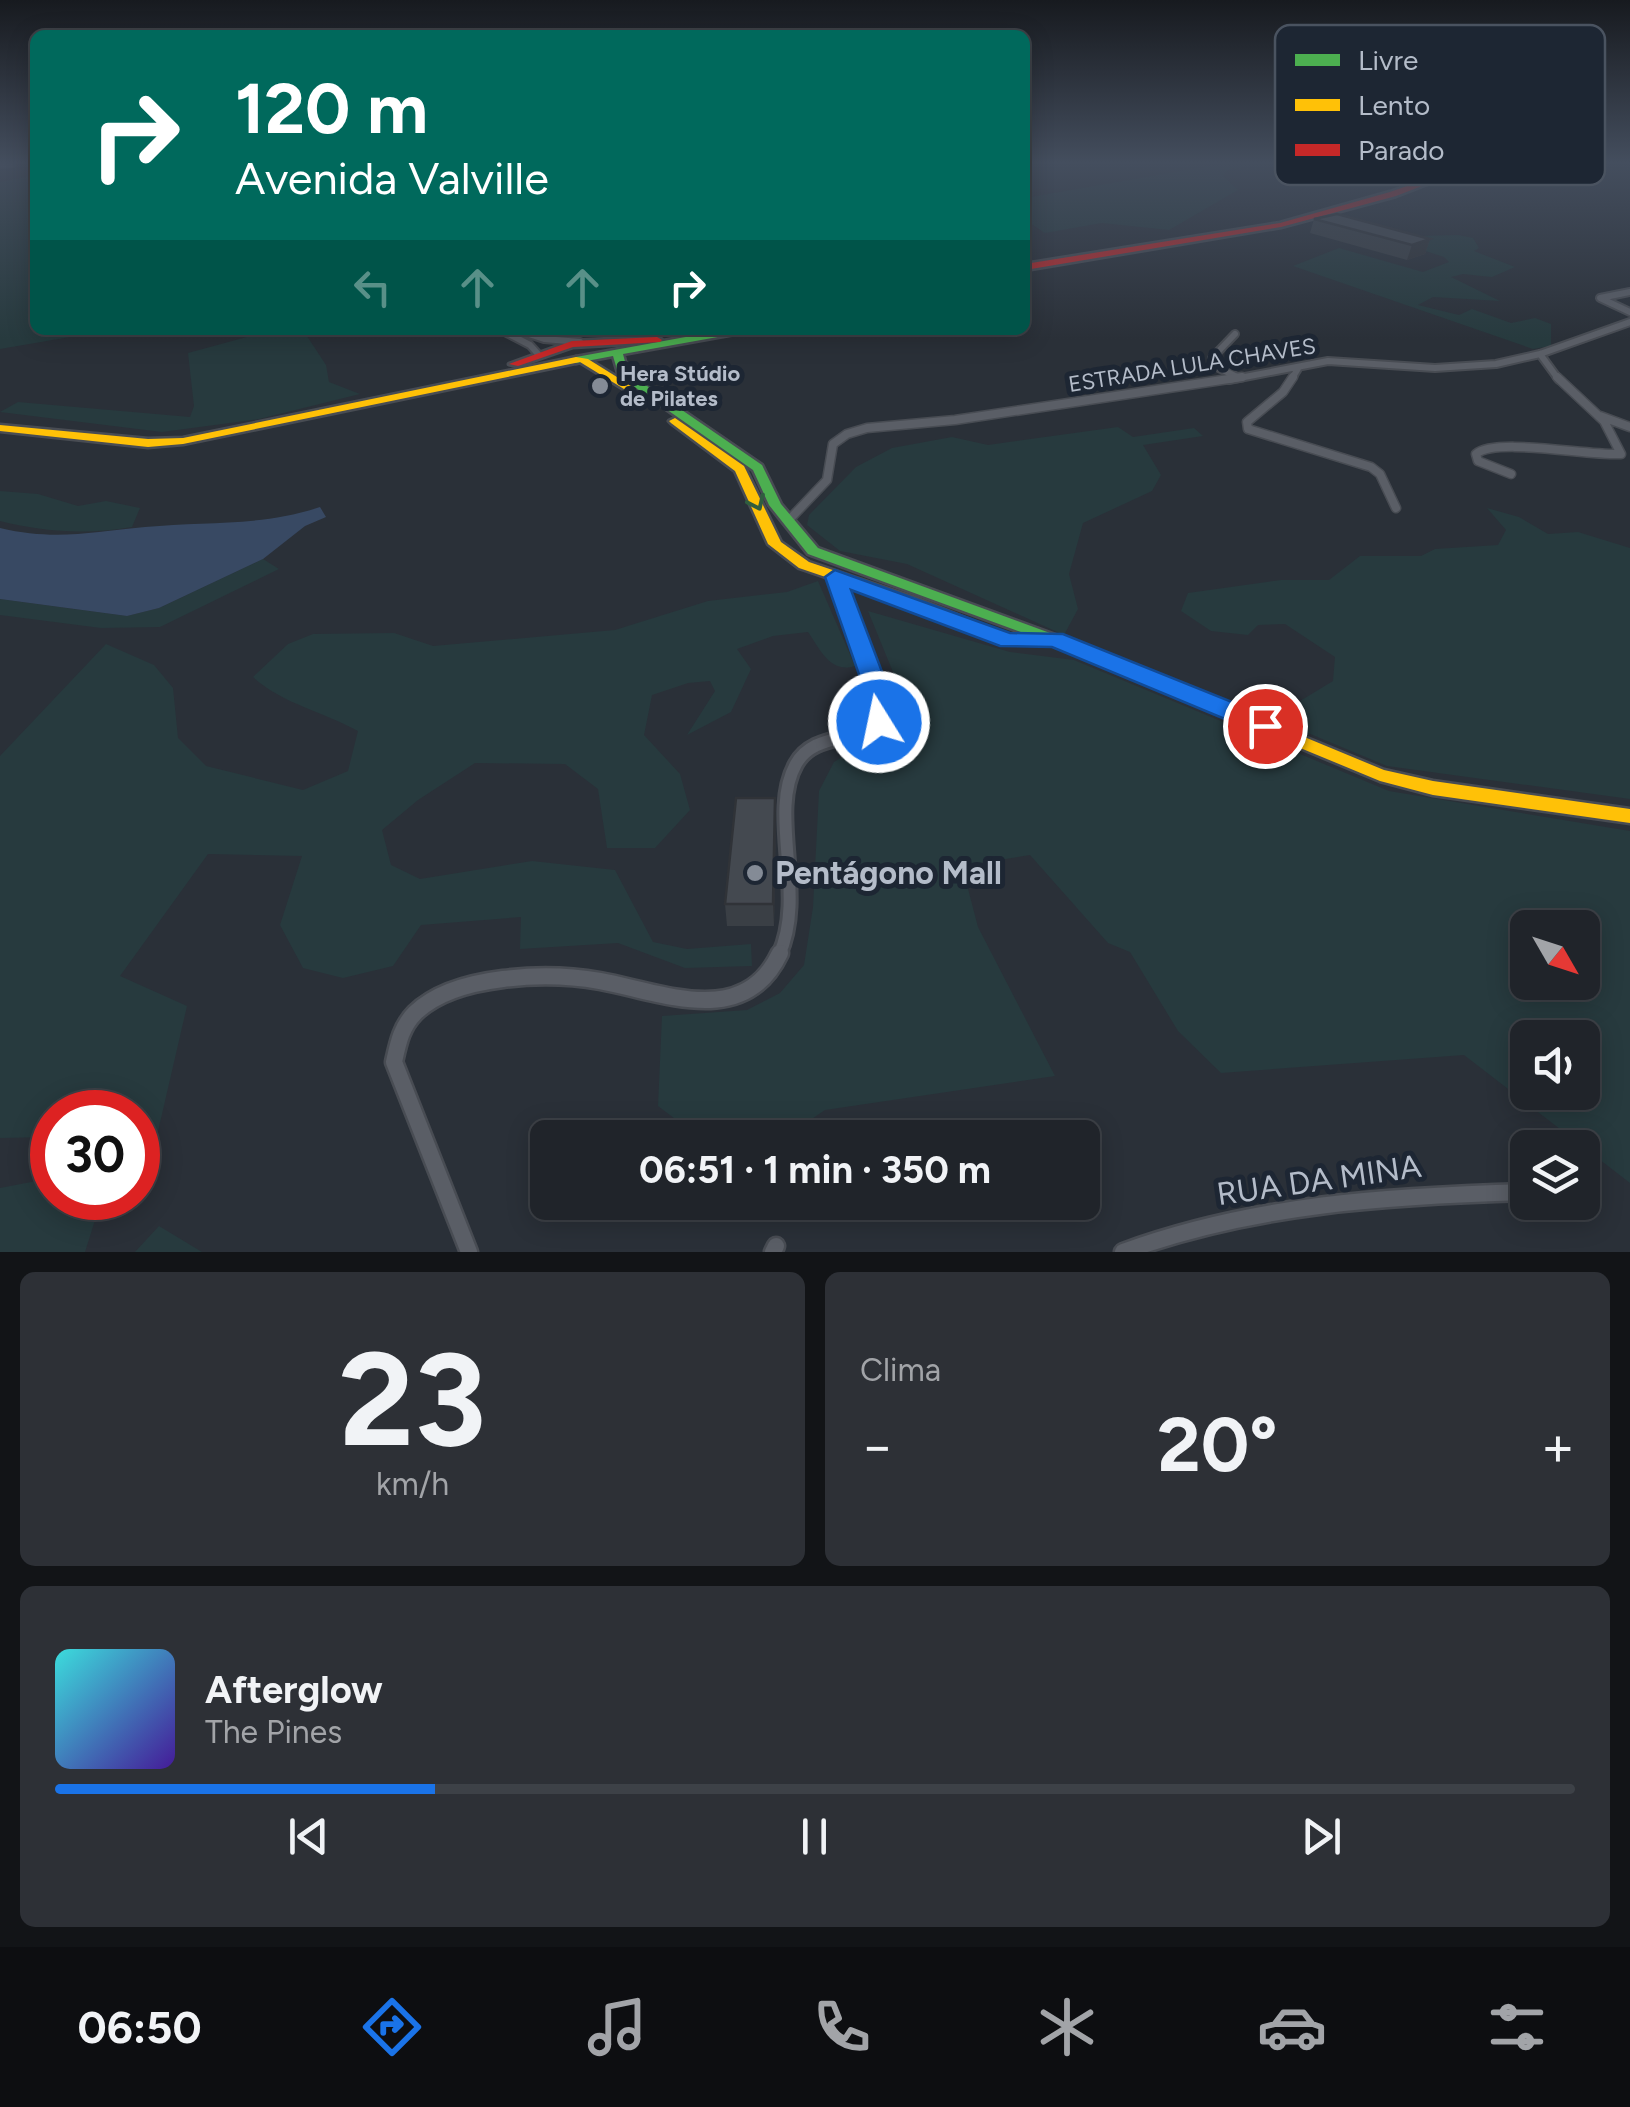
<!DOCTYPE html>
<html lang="pt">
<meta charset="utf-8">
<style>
:root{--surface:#20242a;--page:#2d3036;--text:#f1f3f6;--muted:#a2a4a8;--line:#3d4147;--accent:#1a73e8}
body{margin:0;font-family:Figtree,sans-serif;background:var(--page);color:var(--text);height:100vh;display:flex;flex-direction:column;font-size:38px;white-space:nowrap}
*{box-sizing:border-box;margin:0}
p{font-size:32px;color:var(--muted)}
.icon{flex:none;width:55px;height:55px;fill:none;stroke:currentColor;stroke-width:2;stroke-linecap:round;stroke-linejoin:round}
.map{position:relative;height:1252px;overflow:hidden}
.drawer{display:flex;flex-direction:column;gap:20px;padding:20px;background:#121417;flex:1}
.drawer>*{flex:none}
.hud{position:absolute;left:30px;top:30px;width:1000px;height:305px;border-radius:15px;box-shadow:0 5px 25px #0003,0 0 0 2px var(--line);background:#00695c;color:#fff;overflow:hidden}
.needle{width:65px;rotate:129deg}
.tools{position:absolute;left:1510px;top:910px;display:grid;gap:20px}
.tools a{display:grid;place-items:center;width:90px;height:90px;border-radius:15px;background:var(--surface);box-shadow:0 5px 25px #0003,0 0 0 2px var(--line);font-size:50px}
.speed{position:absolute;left:30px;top:1090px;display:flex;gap:20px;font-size:50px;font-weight:700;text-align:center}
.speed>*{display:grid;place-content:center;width:130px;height:130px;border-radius:50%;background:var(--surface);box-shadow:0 5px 25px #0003,0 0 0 2px var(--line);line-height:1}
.speed .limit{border:15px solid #d22;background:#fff;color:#111}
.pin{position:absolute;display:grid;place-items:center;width:85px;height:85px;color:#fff;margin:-42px;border:5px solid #fff;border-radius:50%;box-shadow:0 2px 10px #0007}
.me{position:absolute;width:110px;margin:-55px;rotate:350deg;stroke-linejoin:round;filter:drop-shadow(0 0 8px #0008)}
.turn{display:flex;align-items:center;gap:35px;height:210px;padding:0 40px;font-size:45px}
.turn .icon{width:130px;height:130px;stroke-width:2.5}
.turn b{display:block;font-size:70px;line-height:85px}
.lanes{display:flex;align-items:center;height:95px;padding:0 40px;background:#0003;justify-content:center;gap:50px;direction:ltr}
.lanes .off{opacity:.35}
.big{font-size:75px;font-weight:700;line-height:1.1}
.drawer .tile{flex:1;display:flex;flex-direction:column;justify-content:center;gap:15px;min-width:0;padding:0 35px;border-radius:15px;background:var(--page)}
.drawer .dial{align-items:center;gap:0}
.dial b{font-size:130px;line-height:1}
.song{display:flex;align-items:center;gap:30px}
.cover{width:120px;height:120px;border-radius:15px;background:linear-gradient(135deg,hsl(180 70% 55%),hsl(260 70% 35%))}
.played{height:10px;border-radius:5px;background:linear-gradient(90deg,var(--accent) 25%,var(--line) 25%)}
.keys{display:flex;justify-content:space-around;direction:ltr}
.heat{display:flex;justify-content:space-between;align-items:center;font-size:55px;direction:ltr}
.drawer .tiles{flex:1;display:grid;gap:20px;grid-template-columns:1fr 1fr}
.tile:last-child{grid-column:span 2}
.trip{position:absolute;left:530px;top:1120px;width:570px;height:100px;border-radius:15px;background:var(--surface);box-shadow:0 5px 25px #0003,0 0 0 2px var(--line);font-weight:700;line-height:100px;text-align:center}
.tab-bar{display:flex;height:160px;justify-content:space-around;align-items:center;background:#0d0e11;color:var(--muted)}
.tab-bar .icon{width:70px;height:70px}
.tab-bar .active{color:var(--accent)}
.tab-bar b{font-size:45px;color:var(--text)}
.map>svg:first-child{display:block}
</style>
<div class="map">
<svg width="1630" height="1252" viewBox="0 0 1630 1252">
<rect width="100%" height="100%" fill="#2a3038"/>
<path fill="#273a3e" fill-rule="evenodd" d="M1221,164H1280L1229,169L1223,176L1238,190L1169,230L1102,223L1045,233L1025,220V198Z
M35,175V330H111L0,349V182Z
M1458,235L1473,238L1479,248L1474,251L1515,267L1492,277L1463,274L1451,277L1500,301L1433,297L1418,305L1459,315L1472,309L1511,323L1535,318L1551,324V346L1533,349L1293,266L1339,248L1423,272L1449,262L1444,257L1407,245L1419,236Z
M294,330H303L326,365L329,382L360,394L259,419L162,432L0,412L18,402L190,417L194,406L188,353L258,334Z
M1118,427L1133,437L1194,428L1203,436L1143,445L1161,475L1152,491L1083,523L1069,574L1078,609L1064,635L907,564L840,551L807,525L809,515L856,467L892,448L952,437L988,445Z
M0,491L38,494L78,506L106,501L140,508L132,527C87,535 44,532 0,521Z
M1487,508L1519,517L1548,534L1578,532L1630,548V799L1387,766L1272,718L1333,681L1335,657L1285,624L1258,625L1248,635L1211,631L1181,611L1188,593L1281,580H1329L1360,556H1421L1435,549L1498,545L1506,530Z
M263,559L279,569L160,627L101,628L0,615V599L127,616L159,608Z
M818,581L855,666C830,674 820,649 808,632L773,636L737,649L751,669L731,712L687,735L715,691L710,681L688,683L652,695L644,735L680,774L690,810L655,848H607L598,789L565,764L475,763L418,800L382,830L391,865L420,879L532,861L615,870L653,942L687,949L751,944L752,966L685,968L618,943L520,949L521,917L421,925L393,966L343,978L303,968L280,925L302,856L208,854L120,976L187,1006L156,1140L138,1139V1112H52V1137L0,1138V756L106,644L154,665L173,688L178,738L206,766L303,790L348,771L358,731C322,711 283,704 253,677L288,644L313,634L394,633L433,646L615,630L708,601L787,592Z
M868,611L1010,652L1074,660L1389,791L1630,831V1183L1464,1055L1221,1073L1178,1031L1130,952L1108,943L1030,855L962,866L978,927L1055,1076L825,1110L785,1137H699L658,1106L662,1016L747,1010L780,993L804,965L813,907L819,791L834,762L897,724L904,699ZM1528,928H1582V982H1528ZM1528,1038H1582V1092H1528Z
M52,1178V1198H102L85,1252H0V1188Z
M159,1226L202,1252H135Z"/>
<path fill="#384963" d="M320,507L326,517L305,526L263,559L159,608L127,616L0,599V528C55,541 91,532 145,527C205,521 261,527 320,507Z"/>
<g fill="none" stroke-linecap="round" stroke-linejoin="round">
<g stroke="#484c53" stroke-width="8">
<path id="street-far5" d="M0,165L12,164"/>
</g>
<g stroke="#484c53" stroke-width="10">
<path id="street-far4" d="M1630,292L1600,298L1630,312
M501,330L530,345L538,354
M517,330L544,339L580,342
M1235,334L1212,358L1219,368L1239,378
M1540,354L1559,380
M1229,380L1328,361L1435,368L1496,364L1540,354L1630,322
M1291,380L1299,367"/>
</g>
<g stroke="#484c53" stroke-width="11">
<path id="street-far3" d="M1293,377L1283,392L1247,422L1248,429L1371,467L1380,474L1396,508
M1600,416L1630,427
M1511,474L1478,461L1476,454C1496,437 1589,456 1621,454L1604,421L1557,377
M788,521L827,480L833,444L847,434L867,428L955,420L1242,377"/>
</g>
<g stroke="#484c53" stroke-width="15">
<path id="street-far2" d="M835,577L884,712L880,718"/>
</g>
<g stroke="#484c53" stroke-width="18">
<path id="street-far1" d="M779,955C807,895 768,813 796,764C815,730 862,745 882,716"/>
</g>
<g stroke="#484c53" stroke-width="21">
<path id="street" d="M469,1252L394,1062C398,1044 401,1027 415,1013C455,974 548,972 600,981C661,992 744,1030 780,953
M773,1252L776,1246
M1123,1252C1254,1204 1389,1196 1528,1192"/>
</g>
<g stroke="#484c53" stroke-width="5">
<path id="fast" d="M724,330H745L740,333L623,354L628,373L762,465L781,504L818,548L1069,640L1228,705L1230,709L1228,713H1216L1059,646L808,554L769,505L753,470L619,376L613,356L576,363L571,360L576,357Z"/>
</g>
<g stroke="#484c53" stroke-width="5">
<path id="slow" d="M576,357L588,359L633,387L624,389L580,362L183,444L148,447L0,431V425L148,439L183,438Z
M675,418L744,466L781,542L809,562L915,598L1010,636L1048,635L1056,640L1048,645L1003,644L905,604L799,568L768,544L735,471L671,423L669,421Z
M1222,703L1384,770L1433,781L1630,809V823L1433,795L1380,781L1216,713L1214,709L1216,705Z"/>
</g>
<g stroke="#484c53" stroke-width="5">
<path id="jam" d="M1521,164H1541L1445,177L1396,196L1281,227L1025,270V264L1280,223L1390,192L1444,173Z
M657,337L662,340L660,342L573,347L518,366L509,364L572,341Z"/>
</g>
<use href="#street-far5" stroke="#5a5e66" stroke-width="5"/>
<use href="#street-far4" stroke="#5a5e66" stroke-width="6"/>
<use href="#street-far3" stroke="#5a5e66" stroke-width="8"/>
<use href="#street-far2" stroke="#5a5e66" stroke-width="10"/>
<use href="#street-far1" stroke="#5a5e66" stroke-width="12"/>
<use href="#street" stroke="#5a5e66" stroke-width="16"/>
<use href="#fast" fill="#4caf50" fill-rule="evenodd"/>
<use href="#slow" fill="#ffc107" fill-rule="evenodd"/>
<use href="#jam" fill="#c62828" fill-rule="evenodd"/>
</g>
<path fill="#3a3f45" d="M1314,219L1430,239L1425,254L1407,260L1310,233Z
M776,820L774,926H727L725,904Z"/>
<path fill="#303338" d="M1430,239L1425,254L1407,260L1412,245Z
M775,798L776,820L774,926L773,904Z"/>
<path fill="#444950" stroke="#303338" stroke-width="2.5" d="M1337,214L1430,239L1412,245L1314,219Z
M736,798H775L773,904H725Z"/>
<defs><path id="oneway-chevron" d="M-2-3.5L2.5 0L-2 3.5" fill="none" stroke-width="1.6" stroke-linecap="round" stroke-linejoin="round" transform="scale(2.5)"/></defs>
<use stroke="#305d3f" href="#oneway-chevron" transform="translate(757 503) rotate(65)"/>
<linearGradient id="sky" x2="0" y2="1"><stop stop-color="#171a1f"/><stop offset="0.48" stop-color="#444e5e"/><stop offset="1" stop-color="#444e5e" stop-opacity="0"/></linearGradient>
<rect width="1630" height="339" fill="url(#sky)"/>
<path fill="#1a73e8" stroke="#114b97" stroke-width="2.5" d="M835,570L1010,633L1063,634L1274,719L1277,726L1265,734L1256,732L1052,647L1000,646L851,590L895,706L888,729H870L866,722L870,706L825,577Z"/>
<g fill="#848b96" stroke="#1d2633" stroke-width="4">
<circle cx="600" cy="386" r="10"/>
<circle cx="755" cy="873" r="10"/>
</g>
<g text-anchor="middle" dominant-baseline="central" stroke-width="10" stroke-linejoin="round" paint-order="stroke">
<g font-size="22" fill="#b4bcc9" stroke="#1d2633">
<text transform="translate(1192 365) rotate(-9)">ESTRADA LULA CHAVES</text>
</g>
<g font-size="22" font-weight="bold" fill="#b4bcc9" stroke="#1d2633" text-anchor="start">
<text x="620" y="373">Hera Stúdio<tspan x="620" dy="25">de Pilates</tspan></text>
</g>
<g font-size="32" font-weight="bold" fill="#b4bcc9" stroke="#1d2633" text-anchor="start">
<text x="775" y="873">Pentágono Mall</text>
</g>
<g font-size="32" fill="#b4bcc9" stroke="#1d2633">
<text transform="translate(1319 1180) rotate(-8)">RUA DA MINA</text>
</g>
</g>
<rect x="1275" y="25" width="330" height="160" rx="15" fill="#1d2633" stroke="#4a5360" stroke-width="2.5"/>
<rect x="1295" y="54" width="45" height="12" fill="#4caf50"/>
<rect x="1295" y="99" width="45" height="12" fill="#ffc107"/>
<rect x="1295" y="144" width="45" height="12" fill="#c62828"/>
<g font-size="28" fill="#b4bcc9">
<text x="1358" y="70">Livre</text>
<text x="1358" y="115">Lento</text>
<text x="1358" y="160">Parado</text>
</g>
</svg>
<div class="tools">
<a><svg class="needle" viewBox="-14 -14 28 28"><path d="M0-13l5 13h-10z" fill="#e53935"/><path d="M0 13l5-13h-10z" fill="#a2a4a8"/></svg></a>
<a><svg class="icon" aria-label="sound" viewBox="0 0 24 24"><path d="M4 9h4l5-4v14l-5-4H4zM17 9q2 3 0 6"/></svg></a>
<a><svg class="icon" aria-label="layers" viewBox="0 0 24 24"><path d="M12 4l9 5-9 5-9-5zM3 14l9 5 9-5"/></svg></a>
</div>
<div class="speed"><div class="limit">30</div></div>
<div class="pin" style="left:1265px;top:726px;background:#d93025"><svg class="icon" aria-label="arrive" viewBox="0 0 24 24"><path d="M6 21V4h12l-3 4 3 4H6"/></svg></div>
<svg class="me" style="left:879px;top:722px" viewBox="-20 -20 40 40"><circle r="17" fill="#1a73e8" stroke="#fff" stroke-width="3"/><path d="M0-11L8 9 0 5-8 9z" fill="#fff"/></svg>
<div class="trip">06:51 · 1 min · 350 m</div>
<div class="hud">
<div class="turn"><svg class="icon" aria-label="right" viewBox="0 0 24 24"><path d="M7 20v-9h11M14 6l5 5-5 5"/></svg><div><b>120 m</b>Avenida Valville</div></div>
<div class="lanes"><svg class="icon off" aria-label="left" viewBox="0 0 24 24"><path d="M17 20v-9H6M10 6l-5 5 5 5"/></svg><svg class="icon off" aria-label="ahead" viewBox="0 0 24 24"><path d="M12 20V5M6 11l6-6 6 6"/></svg><svg class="icon off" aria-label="ahead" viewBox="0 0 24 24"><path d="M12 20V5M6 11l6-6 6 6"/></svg><svg class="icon" aria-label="right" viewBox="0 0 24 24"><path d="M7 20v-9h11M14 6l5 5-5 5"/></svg></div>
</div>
</div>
<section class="drawer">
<div class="tiles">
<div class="tile dial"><b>23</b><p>km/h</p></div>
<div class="tile"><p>Clima</p>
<div class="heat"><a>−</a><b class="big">20°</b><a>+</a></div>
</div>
<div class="tile">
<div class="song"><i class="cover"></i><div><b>Afterglow</b><p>The Pines</p></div></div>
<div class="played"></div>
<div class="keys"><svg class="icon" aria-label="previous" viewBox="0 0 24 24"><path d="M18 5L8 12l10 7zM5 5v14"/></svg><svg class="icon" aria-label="pause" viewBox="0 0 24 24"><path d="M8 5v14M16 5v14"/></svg><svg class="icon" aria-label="next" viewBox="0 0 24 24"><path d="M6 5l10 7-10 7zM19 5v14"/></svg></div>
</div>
</div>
</section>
<nav class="tab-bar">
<b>06:50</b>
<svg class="icon active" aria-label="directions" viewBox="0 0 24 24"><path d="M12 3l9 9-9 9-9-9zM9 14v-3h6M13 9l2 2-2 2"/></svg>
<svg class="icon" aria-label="music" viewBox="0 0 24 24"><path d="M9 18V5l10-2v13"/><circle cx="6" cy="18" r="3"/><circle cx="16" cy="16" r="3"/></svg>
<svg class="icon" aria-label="phone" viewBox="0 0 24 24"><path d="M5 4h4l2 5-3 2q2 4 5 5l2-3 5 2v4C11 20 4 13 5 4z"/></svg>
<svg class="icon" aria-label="climate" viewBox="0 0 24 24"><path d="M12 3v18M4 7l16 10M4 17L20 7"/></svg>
<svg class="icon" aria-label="car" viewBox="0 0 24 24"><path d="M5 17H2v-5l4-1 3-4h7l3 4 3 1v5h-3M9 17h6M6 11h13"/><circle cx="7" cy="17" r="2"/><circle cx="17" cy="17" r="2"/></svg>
<svg class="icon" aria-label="filters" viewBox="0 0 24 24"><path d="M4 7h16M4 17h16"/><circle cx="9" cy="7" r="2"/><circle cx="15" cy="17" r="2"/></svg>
</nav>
